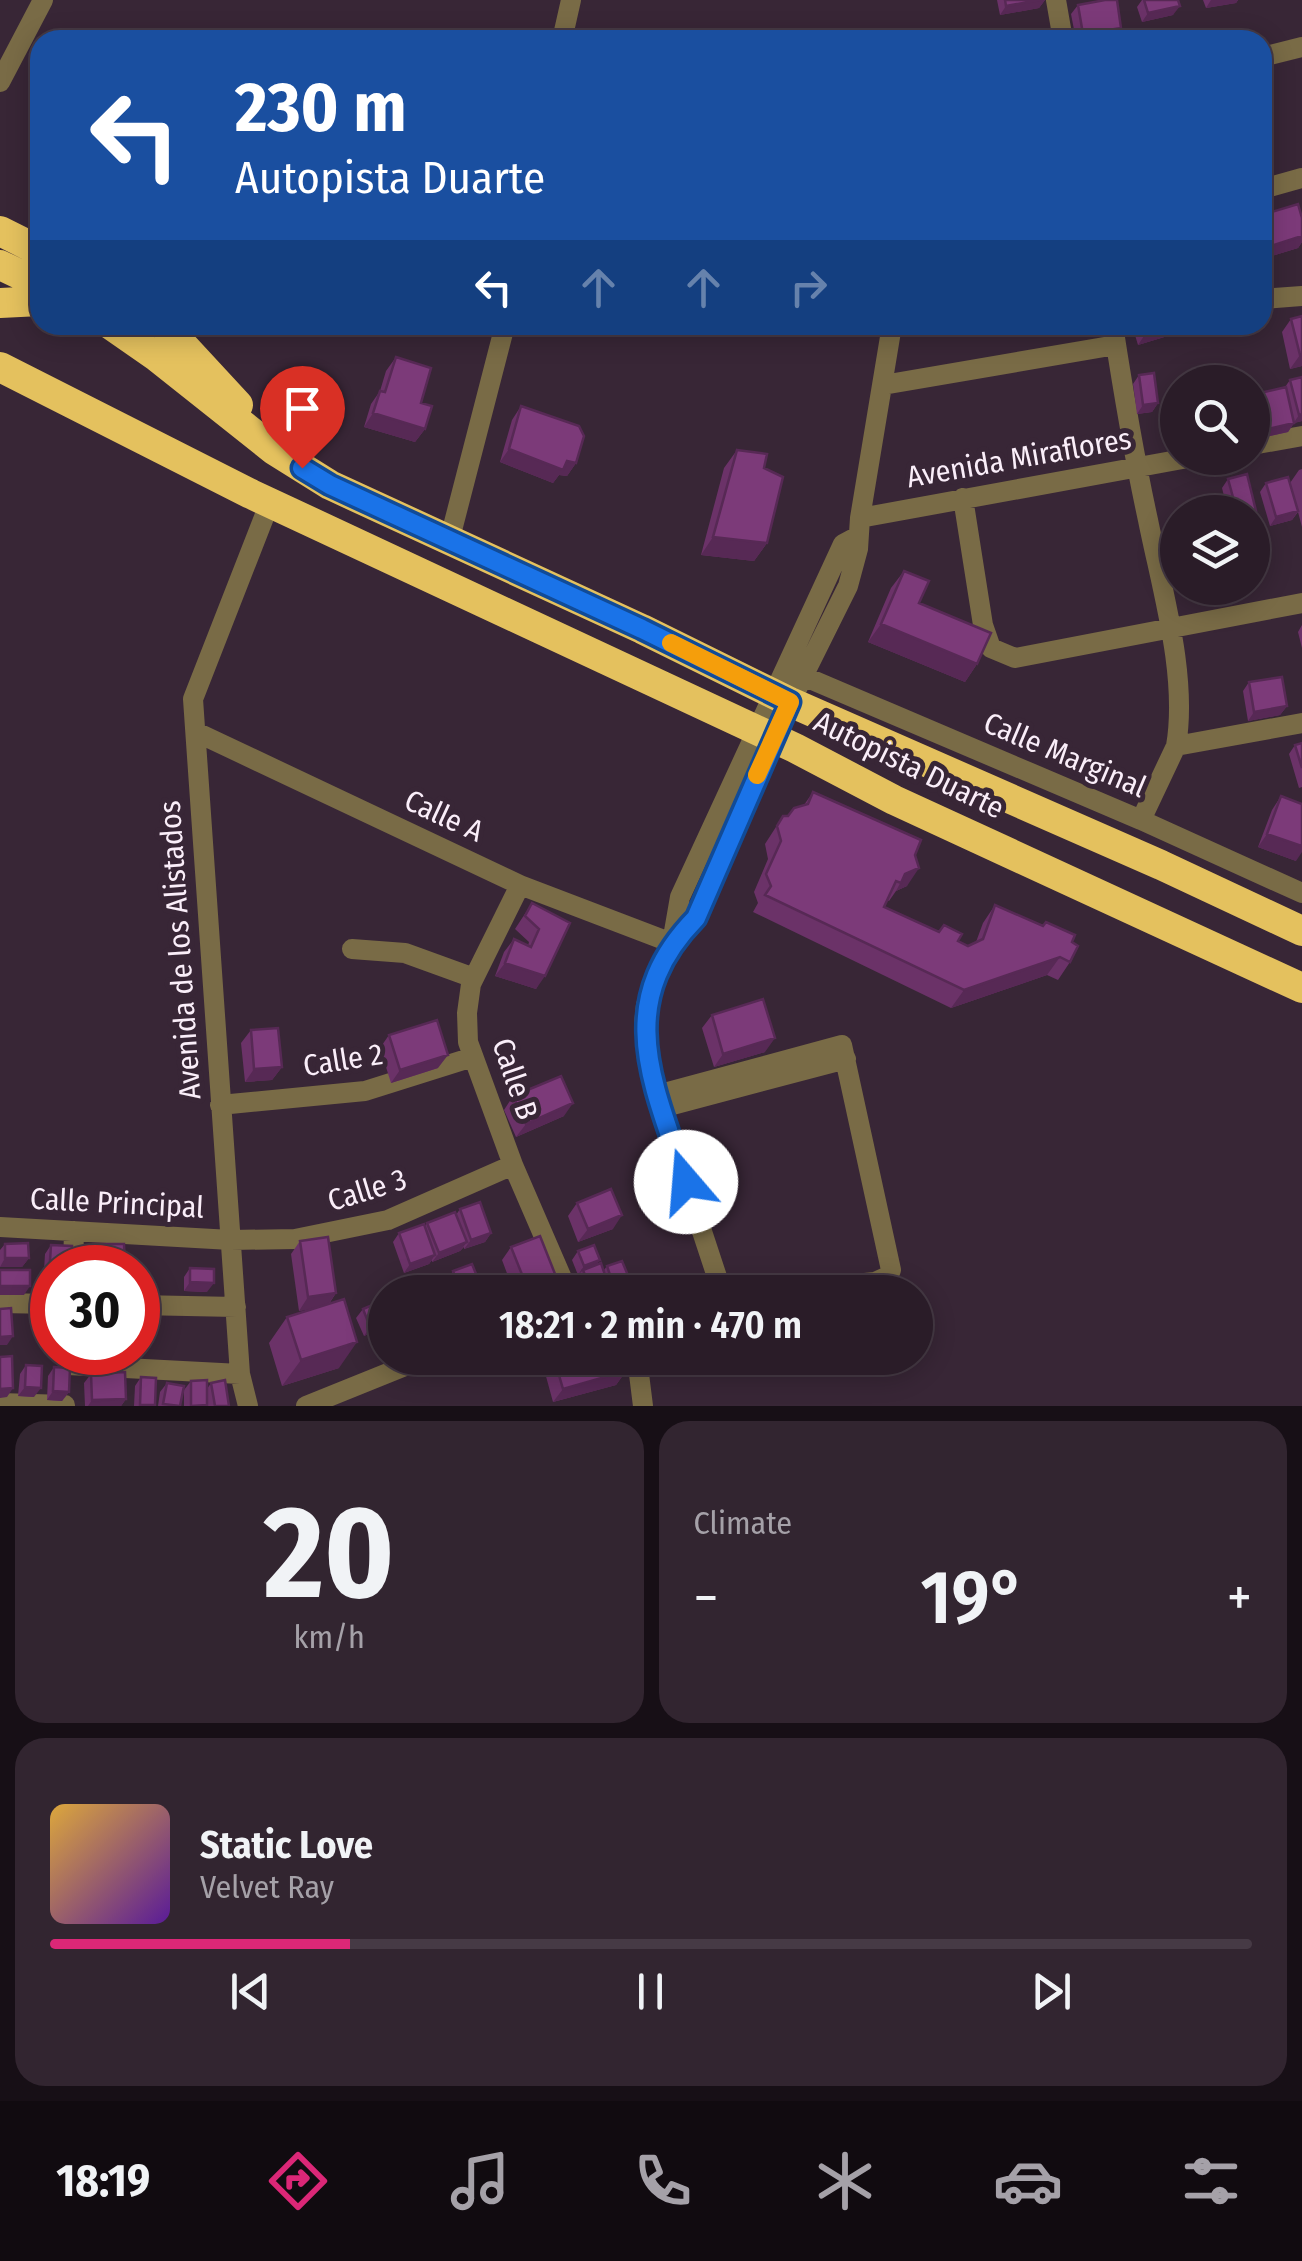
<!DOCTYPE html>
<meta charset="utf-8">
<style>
:root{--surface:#2a1c28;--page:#322530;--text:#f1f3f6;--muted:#a5a1a8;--line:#463a45;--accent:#db2777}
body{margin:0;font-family:"Fira Sans Condensed",sans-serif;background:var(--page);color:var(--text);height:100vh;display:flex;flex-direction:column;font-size:38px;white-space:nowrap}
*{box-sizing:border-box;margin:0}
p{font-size:32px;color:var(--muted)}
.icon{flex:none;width:55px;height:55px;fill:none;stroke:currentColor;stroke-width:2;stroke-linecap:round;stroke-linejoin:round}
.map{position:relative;height:1406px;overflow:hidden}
.sheet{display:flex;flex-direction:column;gap:15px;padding:15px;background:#170f16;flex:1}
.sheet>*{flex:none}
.top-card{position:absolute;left:30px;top:30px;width:1242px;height:305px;border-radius:30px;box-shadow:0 5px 25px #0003,0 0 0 2px var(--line);background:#1a4fa0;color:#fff;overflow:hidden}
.buttons{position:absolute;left:1160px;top:365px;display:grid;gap:20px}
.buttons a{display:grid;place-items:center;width:110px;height:110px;border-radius:50%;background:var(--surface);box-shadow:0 5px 25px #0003,0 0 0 2px var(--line);font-size:50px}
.speed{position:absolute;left:30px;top:1245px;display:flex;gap:20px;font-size:50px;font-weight:700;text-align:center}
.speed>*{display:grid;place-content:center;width:130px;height:130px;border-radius:50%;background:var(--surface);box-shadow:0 5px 25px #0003,0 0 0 2px var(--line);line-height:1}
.speed .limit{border:15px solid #d22;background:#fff;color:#111}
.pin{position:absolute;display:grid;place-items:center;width:85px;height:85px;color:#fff;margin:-102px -42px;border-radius:50% 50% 50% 0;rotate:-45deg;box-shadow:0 0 10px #0007}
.pin .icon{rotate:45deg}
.me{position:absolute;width:110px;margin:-55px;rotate:342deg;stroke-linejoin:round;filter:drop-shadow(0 0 8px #0008)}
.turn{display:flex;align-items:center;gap:35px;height:210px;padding:0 40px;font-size:45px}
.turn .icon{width:130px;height:130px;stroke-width:2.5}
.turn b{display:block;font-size:70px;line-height:85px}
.lanes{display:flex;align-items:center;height:95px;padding:0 40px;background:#0003;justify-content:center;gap:50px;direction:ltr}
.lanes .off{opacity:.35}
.big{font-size:75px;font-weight:600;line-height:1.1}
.sheet .tile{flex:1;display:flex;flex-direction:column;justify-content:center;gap:15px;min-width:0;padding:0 35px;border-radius:30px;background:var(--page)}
.sheet .dial{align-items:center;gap:0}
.dial b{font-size:130px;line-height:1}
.song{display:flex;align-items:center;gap:30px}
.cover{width:120px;height:120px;border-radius:15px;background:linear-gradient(135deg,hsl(40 70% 55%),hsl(270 70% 35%))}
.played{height:10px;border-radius:5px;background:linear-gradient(90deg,var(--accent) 25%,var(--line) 25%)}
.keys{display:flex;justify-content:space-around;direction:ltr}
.heat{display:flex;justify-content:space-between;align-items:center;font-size:55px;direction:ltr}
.sheet .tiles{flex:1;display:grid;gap:15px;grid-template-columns:1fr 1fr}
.tile:last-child{grid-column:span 2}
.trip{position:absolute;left:368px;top:1275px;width:565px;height:100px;border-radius:50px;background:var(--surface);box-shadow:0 5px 25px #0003,0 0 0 2px var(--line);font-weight:600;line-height:100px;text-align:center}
.tabs{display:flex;height:160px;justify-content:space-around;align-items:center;background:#110b10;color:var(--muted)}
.tabs .icon{width:70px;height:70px}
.tabs .on{color:var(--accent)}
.tabs b{font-size:45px;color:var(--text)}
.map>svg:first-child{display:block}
</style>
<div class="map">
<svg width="1302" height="1406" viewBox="0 0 1302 1406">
<rect width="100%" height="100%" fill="#382636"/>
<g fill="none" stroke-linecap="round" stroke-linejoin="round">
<path stroke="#796b46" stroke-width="20" d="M1056,0L1063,40
M562,40L571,0
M1262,57L1302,47
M0,82L43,0
M1262,189L1302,178
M1262,299L1302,296
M1113,325C1123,390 1134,456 1148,520C1162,590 1188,676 1176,746
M883,385L1116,345
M1252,445L1302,436
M963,498L983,625L991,648L1015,658L1302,603
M860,518L1188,458
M450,538L505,325
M803,676L1141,820L1302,893
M196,732L520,885L672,943
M1141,820L1176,746L1302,723
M520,885L471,984L467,1013L468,1042L513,1165L568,1292
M672,943L697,918L765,753L848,586L858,549L860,518L892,325
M352,949L405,953L474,978
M657,1095L842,1045L891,1270L888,1276L875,1282L771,1292
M220,1105L365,1091L473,1057
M661,1108L846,1059
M0,1227L231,1240L295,1239L388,1220L513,1165
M73,1268L74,1231
M722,1292L657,1095L647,1059L644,1024L646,1005L672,943L680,897L843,544L858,536
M0,1303L52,1304
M138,1305L236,1307
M637,1358L643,1406
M68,1365L240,1374
M0,1403L65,1405
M248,1406L240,1374L193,699L270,502
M306,1406L425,1358"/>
<path stroke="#e4c15e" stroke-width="30" d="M0,231L40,251
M0,265L40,284
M0,303L40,301
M111,325L157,357L274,450L330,485L642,629L790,702L1161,865L1302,931
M164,325L238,405
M0,367L251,494L795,748L894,800L1302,988"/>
</g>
<path fill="#6b3268" d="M997,0H1045L1039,8L1000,15Z
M1142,0H1178L1173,15L1142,22L1137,7Z
M1203,0H1238L1236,3L1206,8Z
M1078,5L1115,37L1097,40H1076L1071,14Z
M1262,215L1302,218V242L1298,248L1262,259Z
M1302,316V366L1290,369L1282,332L1291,319Z
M1132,325H1177L1171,335L1138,345Z
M396,357L421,403L425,429L415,442L364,427L371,404L380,391L386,371Z
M1139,375L1158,403L1152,412L1137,414L1133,384Z
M1290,380L1302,421L1294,423L1288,432L1261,438L1258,422L1252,430V385L1256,398L1260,393L1285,387Z
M521,406L576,463L567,476L559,475L553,483L500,462L512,420Z
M737,450L764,468L767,543L754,561L701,555L724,468Z
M1302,469V527L1298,512L1292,520L1270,526L1260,492L1266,483H1290L1299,470Z
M1228,479L1256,511L1252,517V512H1228L1222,488Z
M1178,533V566L1174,567L1167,543L1174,534Z
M904,571L919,603L977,664L965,682L868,642L891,588Z
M1302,625V648L1298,632Z
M1249,682L1287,706L1280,715L1248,721L1243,691Z
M1302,743V787L1299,788L1289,754L1295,745Z
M813,792L915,855L907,886L896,891L889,901L887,900L884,907L968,946L976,942L983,923L995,905L1072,942L1070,962L1058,980L1047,975L951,1008L753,912L758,903L754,892L768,859L765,844L783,816H788L804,805Z
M1281,796L1296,861L1258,847L1272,810Z
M532,903L570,923L536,989L495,976L504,952L514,939L528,946L529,942L515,929Z
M712,1015L765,1052L714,1067L702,1028Z
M251,1030L282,1067L272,1080L245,1082L241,1043Z
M389,1035L438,1068L391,1083L380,1048Z
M513,1096L564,1116L516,1137L504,1110Z
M577,1203L613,1229L578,1242L568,1216Z
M460,1209L491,1233L485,1242L464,1249V1247L460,1251L432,1262V1260L429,1264L404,1273L393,1242L399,1233L425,1226L427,1223L456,1215Z
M300,1241L336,1293L329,1304L339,1368L282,1386L269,1343L287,1317L315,1308L299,1311L291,1254Z
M5,1244L29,1258L22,1267H0V1250Z
M93,1244L124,1268H87L86,1253Z
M51,1245L52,1293H44V1277L49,1270H44L45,1254Z
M511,1247L559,1284L553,1292H514L502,1260Z
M578,1251L596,1265L606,1278L600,1288L582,1292L577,1279L581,1274L578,1275L572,1260Z
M607,1266L627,1273L624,1278L608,1283L604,1270Z
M190,1268L207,1292L184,1291V1277Z
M453,1271L476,1292H452L447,1280Z
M385,1302V1327L364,1336L356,1318L363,1309Z
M49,1314H52V1347L41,1346L43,1323Z
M541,1358H622L626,1371L616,1385L553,1402Z
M26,1365L34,1397L18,1396L20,1374Z
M54,1367L69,1392L62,1401L47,1400L48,1376Z
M91,1374L126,1399L121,1406H85L84,1383Z
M141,1377L155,1405L154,1406H134L135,1386Z
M191,1381L207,1389L211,1383L229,1406H184V1390Z
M167,1383L180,1406H158L160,1392Z"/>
<path fill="#572955" d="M1040,0H1045L1039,8L1000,15L1006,6Z
M1211,0H1238L1236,3L1206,8Z
M1180,6L1173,15L1142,22L1148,13Z
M1121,28L1115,37L1097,40H1079L1083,34Z
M1302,236V242L1298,248L1262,259L1271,246Z
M1178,326L1171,335L1138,345L1144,336Z
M1300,355H1302V366L1290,369Z
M1158,403L1152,412L1137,414L1143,405Z
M373,413L425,429L415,442L364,427Z
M1302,414V421L1294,423L1288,432L1261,438L1268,429L1293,424L1299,415Z
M1262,416L1253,430L1252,419Z
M509,449L576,463L567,476L559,475L553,483L500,462Z
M1298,511L1292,520L1270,526L1276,517Z
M713,537L767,543L754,561L701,555Z
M1229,588H1249L1224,595Z
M881,624L977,664L965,682L868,642Z
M1287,706L1280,715L1248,721L1254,712Z
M1267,834L1302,846V852L1296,861L1258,847Z
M919,868L907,886L896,891L905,874Z
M1060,957L1047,975L951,1008L964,990Z
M505,963L545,976L536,989L495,976Z
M775,1038L765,1052L714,1067L723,1054Z
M448,1055L438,1068L391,1083L400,1070Z
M282,1067L272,1080L245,1082L254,1069Z
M573,1103L564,1116L516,1137L526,1124Z
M622,1215L613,1229L578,1242L588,1229Z
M491,1233L485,1242L464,1249L471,1240Z
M467,1242L460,1251L432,1262L439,1253Z
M435,1255L429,1264L404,1273L410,1264Z
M5,1258H29L22,1267H0Z
M600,1260L593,1269L583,1270L578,1275L584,1266Z
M50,1261L71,1262L67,1268H52V1270H44Z
M627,1273L624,1278L608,1283L611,1278Z
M606,1278L600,1288L583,1292L589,1285Z
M190,1282L214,1283L207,1292L184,1291Z
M50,1284H52V1293H44Z
M559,1284L553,1292H537Z
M0,1286H30L24,1295H0Z
M336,1293L327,1306L299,1311L308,1297Z
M385,1321V1327L364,1336L370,1327Z
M13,1336L7,1345H0V1337Z
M47,1337H52V1347L41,1346Z
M357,1342L339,1368L282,1386L301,1360Z
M95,1352H121L116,1360L90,1361Z
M626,1371L616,1385L553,1402L563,1389Z
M25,1387L41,1388L34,1397L18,1396Z
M13,1388L7,1397L0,1398V1389Z
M53,1391L69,1392L62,1401L47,1400Z
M126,1399L121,1406H88L92,1400Z"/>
<path fill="#7c3a79" stroke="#572955" stroke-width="2.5" d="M1005,0H1040L1006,6Z
M1105,0H1117L1121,28L1083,34L1078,5Z
M1144,0H1178L1180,6L1148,13Z
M1298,204L1302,218V236L1271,246L1262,215Z
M1302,316V355H1300L1291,319Z
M1141,325H1177L1178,326L1144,336Z
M396,357L431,368L421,403L432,406L425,429L373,413L380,391L385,392Z
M1154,373L1158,403L1143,405L1139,375Z
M1250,377L1252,382H1233Z
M1302,377V414L1299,415L1290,380Z
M1252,385L1262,416L1252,419Z
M1286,387L1294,423L1268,429L1260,393Z
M521,406L579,426L584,436L576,463L567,461L563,470L509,449Z
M737,450L767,454L764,468L783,477L767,543L713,537Z
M1247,474L1256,511L1237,512L1228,479Z
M1288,477L1298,511L1276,517L1266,483Z
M1252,551L1259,574L1252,576Z
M904,571L929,581L919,603L991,633L977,664L881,624Z
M1282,677L1287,706L1254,712L1249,682Z
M1302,743V768L1295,745Z
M813,792L921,840L915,855L919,868L905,874L901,883L896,881L884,907L939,932L944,925L962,934L958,941L968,946L983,939L995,905L1043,926L1046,922L1075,935L1072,942L1078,946L1070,962L1060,957L964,990L765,895L771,886L766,874L781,841L777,826L783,816H788L794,808L808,804Z
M1281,796L1302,804V846L1267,834Z
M532,903L570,923L545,976L505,963L514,939L531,947L539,929L525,916Z
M763,999L775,1038L723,1054L712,1015Z
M437,1020L448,1055L400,1070L389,1035Z
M278,1028L282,1067L254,1069L251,1030Z
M561,1076L573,1103L526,1124L513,1096Z
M611,1189L622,1215L588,1229L577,1203Z
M480,1202L491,1233L471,1240L460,1209Z
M455,1212L467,1242L439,1253L427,1223Z
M424,1224L435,1255L410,1264L399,1233Z
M540,1236L559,1284L537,1292H529L511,1247Z
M328,1237L336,1293L308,1297L300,1241Z
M28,1243L29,1258H5V1244Z
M93,1244H124L125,1266L93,1267Z
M51,1245L72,1246L71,1262L50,1261Z
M594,1245L600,1260L584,1266L578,1251Z
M622,1261L627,1273L611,1278L607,1266Z
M601,1263L606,1278L589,1285L583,1270Z
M472,1264L481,1286L461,1292L453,1271Z
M50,1268H52V1284H50Z
M190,1268L214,1269V1283L190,1282Z
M0,1270H30V1286H0Z
M415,1284L418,1292H396Z
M344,1299L357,1342L301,1360L287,1317Z
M384,1300L385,1321L370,1327L363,1309Z
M11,1308L13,1336L0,1337V1309Z
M49,1314H52V1337H47Z
M12,1356L13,1388L0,1389V1357Z
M554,1358H622L626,1371L563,1389Z
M26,1365L42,1366L41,1388L25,1387Z
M54,1367L70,1368L69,1392L53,1391Z
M125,1372L126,1399L92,1400L91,1374Z
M141,1377L156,1378L155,1405H140Z
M207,1380V1405L191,1406V1381Z
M225,1380L229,1406H215L211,1383Z
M167,1383L184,1386L180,1406L163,1404Z"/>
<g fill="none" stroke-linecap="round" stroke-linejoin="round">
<g stroke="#114b97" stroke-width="25">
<path id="route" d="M302,468L330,485L642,629L790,702L696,918C612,1004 653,1083 686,1182"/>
</g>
<use href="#route" stroke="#1a73e8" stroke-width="18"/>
<path stroke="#f59e0b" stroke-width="18" d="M671,643L790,702L757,775"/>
</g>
<g text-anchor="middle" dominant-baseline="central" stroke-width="10" stroke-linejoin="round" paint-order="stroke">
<g font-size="30" fill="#faeef9" stroke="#382636">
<text transform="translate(1019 458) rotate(-10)">Avenida Miraflores</text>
<text transform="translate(1065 755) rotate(23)">Calle Marginal</text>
<text transform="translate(909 765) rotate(26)">Autopista Duarte</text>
<text transform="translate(444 816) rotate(25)">Calle A</text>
<text transform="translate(180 950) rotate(-94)">Avenida de los Alistados</text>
<text transform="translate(343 1060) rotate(-9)">Calle 2</text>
<text transform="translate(515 1079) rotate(71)">Calle B</text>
<text transform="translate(367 1190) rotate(-17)">Calle 3</text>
<text transform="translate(117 1203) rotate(3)">Calle Principal</text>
</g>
</g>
</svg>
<div class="buttons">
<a><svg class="icon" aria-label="search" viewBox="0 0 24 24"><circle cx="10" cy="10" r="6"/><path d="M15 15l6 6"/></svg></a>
<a><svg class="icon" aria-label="layers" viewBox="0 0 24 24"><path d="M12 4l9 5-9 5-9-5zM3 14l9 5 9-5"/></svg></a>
</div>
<div class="speed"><div class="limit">30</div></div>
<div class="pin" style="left:302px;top:468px;background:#d93025"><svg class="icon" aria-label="arrive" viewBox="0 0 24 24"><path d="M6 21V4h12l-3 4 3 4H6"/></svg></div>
<svg class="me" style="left:686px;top:1182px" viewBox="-20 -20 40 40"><circle r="19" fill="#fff"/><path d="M0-13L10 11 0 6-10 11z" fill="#1a73e8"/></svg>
<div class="trip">18:21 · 2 min · 470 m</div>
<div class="top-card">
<div class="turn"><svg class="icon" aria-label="left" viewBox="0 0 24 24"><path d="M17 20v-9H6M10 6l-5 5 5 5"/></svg><div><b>230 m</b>Autopista Duarte</div></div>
<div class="lanes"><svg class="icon" aria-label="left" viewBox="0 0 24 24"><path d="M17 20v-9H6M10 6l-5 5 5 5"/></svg><svg class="icon off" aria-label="ahead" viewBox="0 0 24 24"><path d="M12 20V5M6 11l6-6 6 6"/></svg><svg class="icon off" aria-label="ahead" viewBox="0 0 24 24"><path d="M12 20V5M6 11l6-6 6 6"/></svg><svg class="icon off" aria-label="right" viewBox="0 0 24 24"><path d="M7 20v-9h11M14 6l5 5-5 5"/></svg></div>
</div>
</div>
<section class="sheet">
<div class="tiles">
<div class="tile dial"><b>20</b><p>km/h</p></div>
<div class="tile"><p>Climate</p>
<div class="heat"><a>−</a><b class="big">19°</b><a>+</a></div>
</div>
<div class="tile">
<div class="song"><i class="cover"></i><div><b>Static Love</b><p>Velvet Ray</p></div></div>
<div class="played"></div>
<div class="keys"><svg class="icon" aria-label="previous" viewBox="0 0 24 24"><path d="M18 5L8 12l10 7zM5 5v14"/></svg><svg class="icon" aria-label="pause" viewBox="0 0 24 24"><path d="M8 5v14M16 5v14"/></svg><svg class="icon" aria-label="next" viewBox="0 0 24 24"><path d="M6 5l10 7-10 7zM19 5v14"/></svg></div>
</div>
</div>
</section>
<nav class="tabs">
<b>18:19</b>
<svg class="icon on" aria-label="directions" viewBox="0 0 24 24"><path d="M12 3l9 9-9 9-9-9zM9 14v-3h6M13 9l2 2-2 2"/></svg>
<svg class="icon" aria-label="music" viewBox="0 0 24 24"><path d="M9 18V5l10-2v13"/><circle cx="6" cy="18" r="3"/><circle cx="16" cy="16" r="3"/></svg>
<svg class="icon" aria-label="phone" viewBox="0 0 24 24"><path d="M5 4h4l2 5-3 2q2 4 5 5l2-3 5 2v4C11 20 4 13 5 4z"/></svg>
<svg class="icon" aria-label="climate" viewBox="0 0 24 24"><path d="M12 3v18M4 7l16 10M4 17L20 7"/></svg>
<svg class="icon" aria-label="car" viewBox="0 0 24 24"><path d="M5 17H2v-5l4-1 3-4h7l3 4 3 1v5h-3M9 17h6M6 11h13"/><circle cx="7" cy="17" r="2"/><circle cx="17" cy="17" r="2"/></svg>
<svg class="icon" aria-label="filters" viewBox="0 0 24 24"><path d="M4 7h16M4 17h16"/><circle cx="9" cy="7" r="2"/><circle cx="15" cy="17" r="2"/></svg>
</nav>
